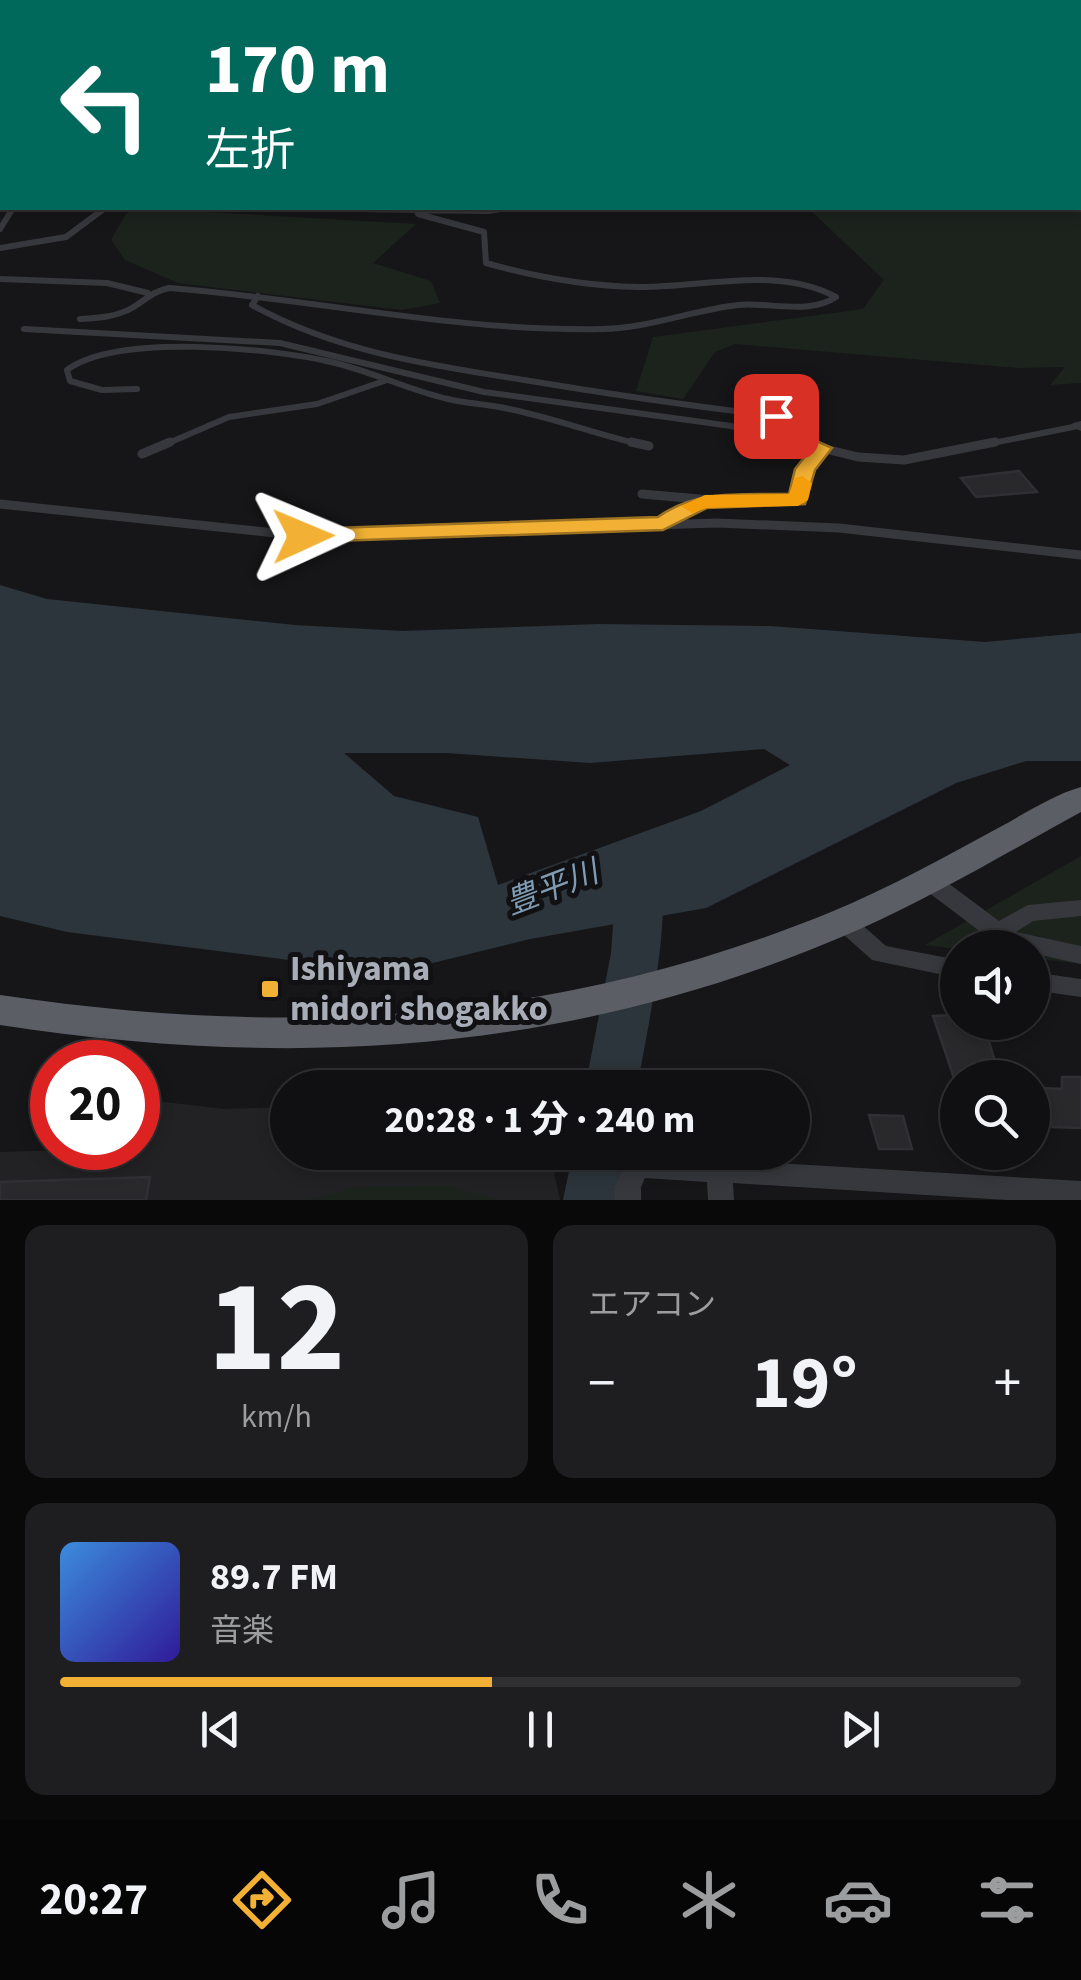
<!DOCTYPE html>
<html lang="ja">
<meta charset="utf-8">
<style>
:root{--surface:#101012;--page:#1e1e20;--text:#f1f3f6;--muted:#9c9d9f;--line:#303032;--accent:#f2b134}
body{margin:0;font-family:"Source Sans 3","Noto Sans JP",sans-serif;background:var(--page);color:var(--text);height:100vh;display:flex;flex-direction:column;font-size:38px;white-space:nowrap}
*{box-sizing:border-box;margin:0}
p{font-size:32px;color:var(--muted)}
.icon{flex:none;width:55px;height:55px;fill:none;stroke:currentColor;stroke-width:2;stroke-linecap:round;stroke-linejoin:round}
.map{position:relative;height:1200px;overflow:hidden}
.sheet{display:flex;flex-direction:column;gap:25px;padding:25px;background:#09090a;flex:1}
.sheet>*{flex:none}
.banner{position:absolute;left:0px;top:0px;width:1082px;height:210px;box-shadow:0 5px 15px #0003,0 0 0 2px var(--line);background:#00695c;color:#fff;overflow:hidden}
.fabs{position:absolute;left:940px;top:930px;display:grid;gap:20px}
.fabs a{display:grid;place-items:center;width:110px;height:110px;border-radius:50%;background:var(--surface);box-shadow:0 5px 15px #0003,0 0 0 2px var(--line);font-size:50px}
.speed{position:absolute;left:30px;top:1040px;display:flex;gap:20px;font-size:50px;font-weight:700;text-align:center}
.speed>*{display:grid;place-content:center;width:130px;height:130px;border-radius:50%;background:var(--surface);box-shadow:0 5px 15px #0003,0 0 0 2px var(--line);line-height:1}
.speed .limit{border:15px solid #d22;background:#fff;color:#111}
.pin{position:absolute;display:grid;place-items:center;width:85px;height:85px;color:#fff;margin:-42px;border-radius:20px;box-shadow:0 5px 15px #0006}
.me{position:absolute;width:110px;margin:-55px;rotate:89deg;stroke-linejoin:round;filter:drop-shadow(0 0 8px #0008)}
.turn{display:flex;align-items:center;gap:35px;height:210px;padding:0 40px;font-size:45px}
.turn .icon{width:130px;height:130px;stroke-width:2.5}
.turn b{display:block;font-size:70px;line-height:85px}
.big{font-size:75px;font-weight:700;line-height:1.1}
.sheet .card{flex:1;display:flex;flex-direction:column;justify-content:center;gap:15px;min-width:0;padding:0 35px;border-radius:20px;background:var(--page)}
.sheet .dial{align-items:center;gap:0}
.dial b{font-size:130px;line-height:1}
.song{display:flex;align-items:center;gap:30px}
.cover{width:120px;height:120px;border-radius:15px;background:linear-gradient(135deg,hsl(210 70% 55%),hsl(250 70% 35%))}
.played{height:10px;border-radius:5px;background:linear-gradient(90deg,var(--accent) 45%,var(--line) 45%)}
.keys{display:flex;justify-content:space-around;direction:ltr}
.heat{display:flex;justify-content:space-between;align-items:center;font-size:55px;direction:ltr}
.sheet .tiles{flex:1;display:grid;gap:25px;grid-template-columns:1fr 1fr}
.card:last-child{grid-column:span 2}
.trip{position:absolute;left:270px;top:1070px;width:540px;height:100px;border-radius:50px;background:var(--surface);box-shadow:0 5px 15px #0003,0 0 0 2px var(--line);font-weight:700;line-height:100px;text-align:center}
.dock{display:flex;height:160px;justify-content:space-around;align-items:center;background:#060607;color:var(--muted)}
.dock .icon{width:70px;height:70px}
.dock .current{color:var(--accent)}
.dock b{font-size:45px;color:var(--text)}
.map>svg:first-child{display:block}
</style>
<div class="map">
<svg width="1081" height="1200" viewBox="0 0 1081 1200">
<rect width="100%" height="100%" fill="#161618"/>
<path fill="#222225" d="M138,1099L225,1109L287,1107L288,1152L550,1153L560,1200H0V1152L138,1148Z"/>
<path fill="#1c231d" d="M1081,118V383L1050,385L1065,367L1019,368L735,344L715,352L683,399L636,391L653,337L863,309L884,280L808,208H1080Z
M137,208L416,224L373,263L431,281L440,303L402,310L178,283L125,260L111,240L126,214Z
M1081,856V964L1033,958L1032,948L957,949L925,945Z
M450,1186L500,1200H309L356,1187Z"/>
<path fill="#2c353c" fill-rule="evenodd" d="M0,585L47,599L295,625L403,631L599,624L770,626L985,642L1081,633V761H1026L956,783L706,908L530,939L392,973L67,932L0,916ZM764,749L790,765L701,811L498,885L478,817L394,796L344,753H447L590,763Z"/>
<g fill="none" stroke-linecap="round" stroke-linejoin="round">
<path fill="#2c353c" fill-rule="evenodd" d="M640,855L656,860C677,897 645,1041 637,1088H585L611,953L617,872L624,860Z
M573,1152H627L619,1200H563Z"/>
</g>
<path fill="#29292c" stroke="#303034" stroke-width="2.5" d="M1019,471L1037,492L976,497L961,478Z
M958,1015V1022H983L1000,1078H954L933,1016Z
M1062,1077H1081V1128L1052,1127L1044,1088L1062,1089Z
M869,1115L903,1116L912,1149H879Z
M150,1177L146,1200H0V1182Z"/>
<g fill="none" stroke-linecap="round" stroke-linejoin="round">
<path stroke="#37383d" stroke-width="6" d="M289,208L488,211L506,208
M0,229L13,208
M0,248L66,237L105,208
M0,279L107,283L148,293
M258,296L252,305C337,352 429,365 524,380C608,394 691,406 775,416L800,426V442
M80,319C97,318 116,317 132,308C146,300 151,292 169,288C314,299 457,332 603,329C649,328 693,310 738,305C769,302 810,315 836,297C777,265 702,288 638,287C587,286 535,277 486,263L484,232L418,214L417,208
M24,329L280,343L484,392L731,426L807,445
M137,389L102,390L70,381L67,370C117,333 271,348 331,362C371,371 408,390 448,399C468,404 489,404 509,409C554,418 598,435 643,445
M164,445L229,417L317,404L387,380
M983,445L1078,426"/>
<path stroke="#37383d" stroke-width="9" d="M631,442L649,446
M797,442L858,457L904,460L995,442
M142,454L170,442
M642,494L745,503L798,500L806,469L822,448
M0,504L303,536L717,523L839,528L1081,555
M665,522L704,502"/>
<path fill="#37383d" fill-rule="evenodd" d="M1081,421V431L1070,426L1073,423Z
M928,872L936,874L999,921L1028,905L1081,900V916L1033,921L1016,932L1081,946V964L1032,953V948L998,945L920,886L917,880L920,874Z
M843,913L851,915L886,946L958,960V978L872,960L835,927L832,921L835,915Z
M1032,972L1081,979V997L1032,990Z
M637,1155L1081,1181V1200H1007L733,1183L734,1200H708L707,1182L645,1178L641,1187V1200H615V1187L628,1158Z"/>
<path fill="#5b5e65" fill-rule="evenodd" d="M1081,787V812C1008,852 936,895 860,929C579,1053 300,1071 0,1025V995C290,1038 557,1024 831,912C889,888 945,857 1000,827C1026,813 1053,795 1081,787Z"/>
</g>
<path fill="#f2b134" stroke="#9d7322" stroke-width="2.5" d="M776,410L807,422L810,438L832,448L815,470L805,504L707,508L663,530L303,542L292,536L303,529L658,517C697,489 743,495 789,494L795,469L810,450L793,446L790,429L769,420V412Z"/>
<path fill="#f59e0b" d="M802,476L812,483L808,500L798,506L707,508L692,513L681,506L705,495L789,494L795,478Z"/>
<rect fill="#f2b134" stroke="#111113" stroke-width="4" x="260" y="979" width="20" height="20" rx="5"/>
<g text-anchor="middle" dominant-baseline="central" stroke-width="10" stroke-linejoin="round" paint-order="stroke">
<g font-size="32" font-style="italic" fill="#7f9bb3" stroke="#111113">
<text transform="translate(552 888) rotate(-21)">豊平川</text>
</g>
<g font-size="35" font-weight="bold" fill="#a8adb8" stroke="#111113" text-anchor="start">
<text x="290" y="969">Ishiyama<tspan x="290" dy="40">midori shogakko</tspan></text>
</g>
</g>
</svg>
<div class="fabs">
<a><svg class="icon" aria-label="sound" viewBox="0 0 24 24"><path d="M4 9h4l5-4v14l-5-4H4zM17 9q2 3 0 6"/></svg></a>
<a><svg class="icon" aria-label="search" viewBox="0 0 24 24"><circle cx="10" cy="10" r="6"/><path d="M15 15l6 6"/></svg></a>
</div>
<div class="speed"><div class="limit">20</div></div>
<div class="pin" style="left:776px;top:416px;background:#d93025"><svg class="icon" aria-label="arrive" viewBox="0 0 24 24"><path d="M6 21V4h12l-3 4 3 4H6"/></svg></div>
<svg class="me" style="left:303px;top:536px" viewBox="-20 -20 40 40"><path d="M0-17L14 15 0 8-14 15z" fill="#f2b134" stroke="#fff" stroke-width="4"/></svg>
<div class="trip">20:28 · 1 分 · 240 m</div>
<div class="banner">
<div class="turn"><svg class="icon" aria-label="left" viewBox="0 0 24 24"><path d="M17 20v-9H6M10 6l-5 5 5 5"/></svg><div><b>170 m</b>左折</div></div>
</div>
</div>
<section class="sheet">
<div class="tiles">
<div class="card dial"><b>12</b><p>km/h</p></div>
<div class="card"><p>エアコン</p>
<div class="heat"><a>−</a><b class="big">19°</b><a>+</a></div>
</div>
<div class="card">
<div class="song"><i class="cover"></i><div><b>89.7 FM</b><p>音楽</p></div></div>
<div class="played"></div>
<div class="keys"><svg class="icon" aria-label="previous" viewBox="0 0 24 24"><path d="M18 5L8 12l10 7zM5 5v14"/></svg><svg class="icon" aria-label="pause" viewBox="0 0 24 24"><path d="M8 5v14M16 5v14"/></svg><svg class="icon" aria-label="next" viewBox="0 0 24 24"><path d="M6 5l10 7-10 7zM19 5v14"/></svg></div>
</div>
</div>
</section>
<nav class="dock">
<b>20:27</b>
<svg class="icon current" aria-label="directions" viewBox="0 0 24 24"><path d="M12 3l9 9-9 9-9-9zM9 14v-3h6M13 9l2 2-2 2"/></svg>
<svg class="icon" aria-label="music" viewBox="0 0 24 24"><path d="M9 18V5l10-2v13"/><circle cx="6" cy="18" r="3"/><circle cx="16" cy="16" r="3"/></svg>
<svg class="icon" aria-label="phone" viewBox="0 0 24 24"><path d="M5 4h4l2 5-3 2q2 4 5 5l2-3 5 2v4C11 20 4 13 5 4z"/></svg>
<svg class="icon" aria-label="climate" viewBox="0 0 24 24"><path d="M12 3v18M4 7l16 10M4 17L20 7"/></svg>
<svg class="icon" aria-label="car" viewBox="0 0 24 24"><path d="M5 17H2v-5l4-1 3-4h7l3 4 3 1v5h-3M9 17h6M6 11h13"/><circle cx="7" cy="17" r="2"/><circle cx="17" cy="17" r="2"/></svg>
<svg class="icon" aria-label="filters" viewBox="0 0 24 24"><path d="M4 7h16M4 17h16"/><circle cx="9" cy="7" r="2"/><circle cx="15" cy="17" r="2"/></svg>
</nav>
